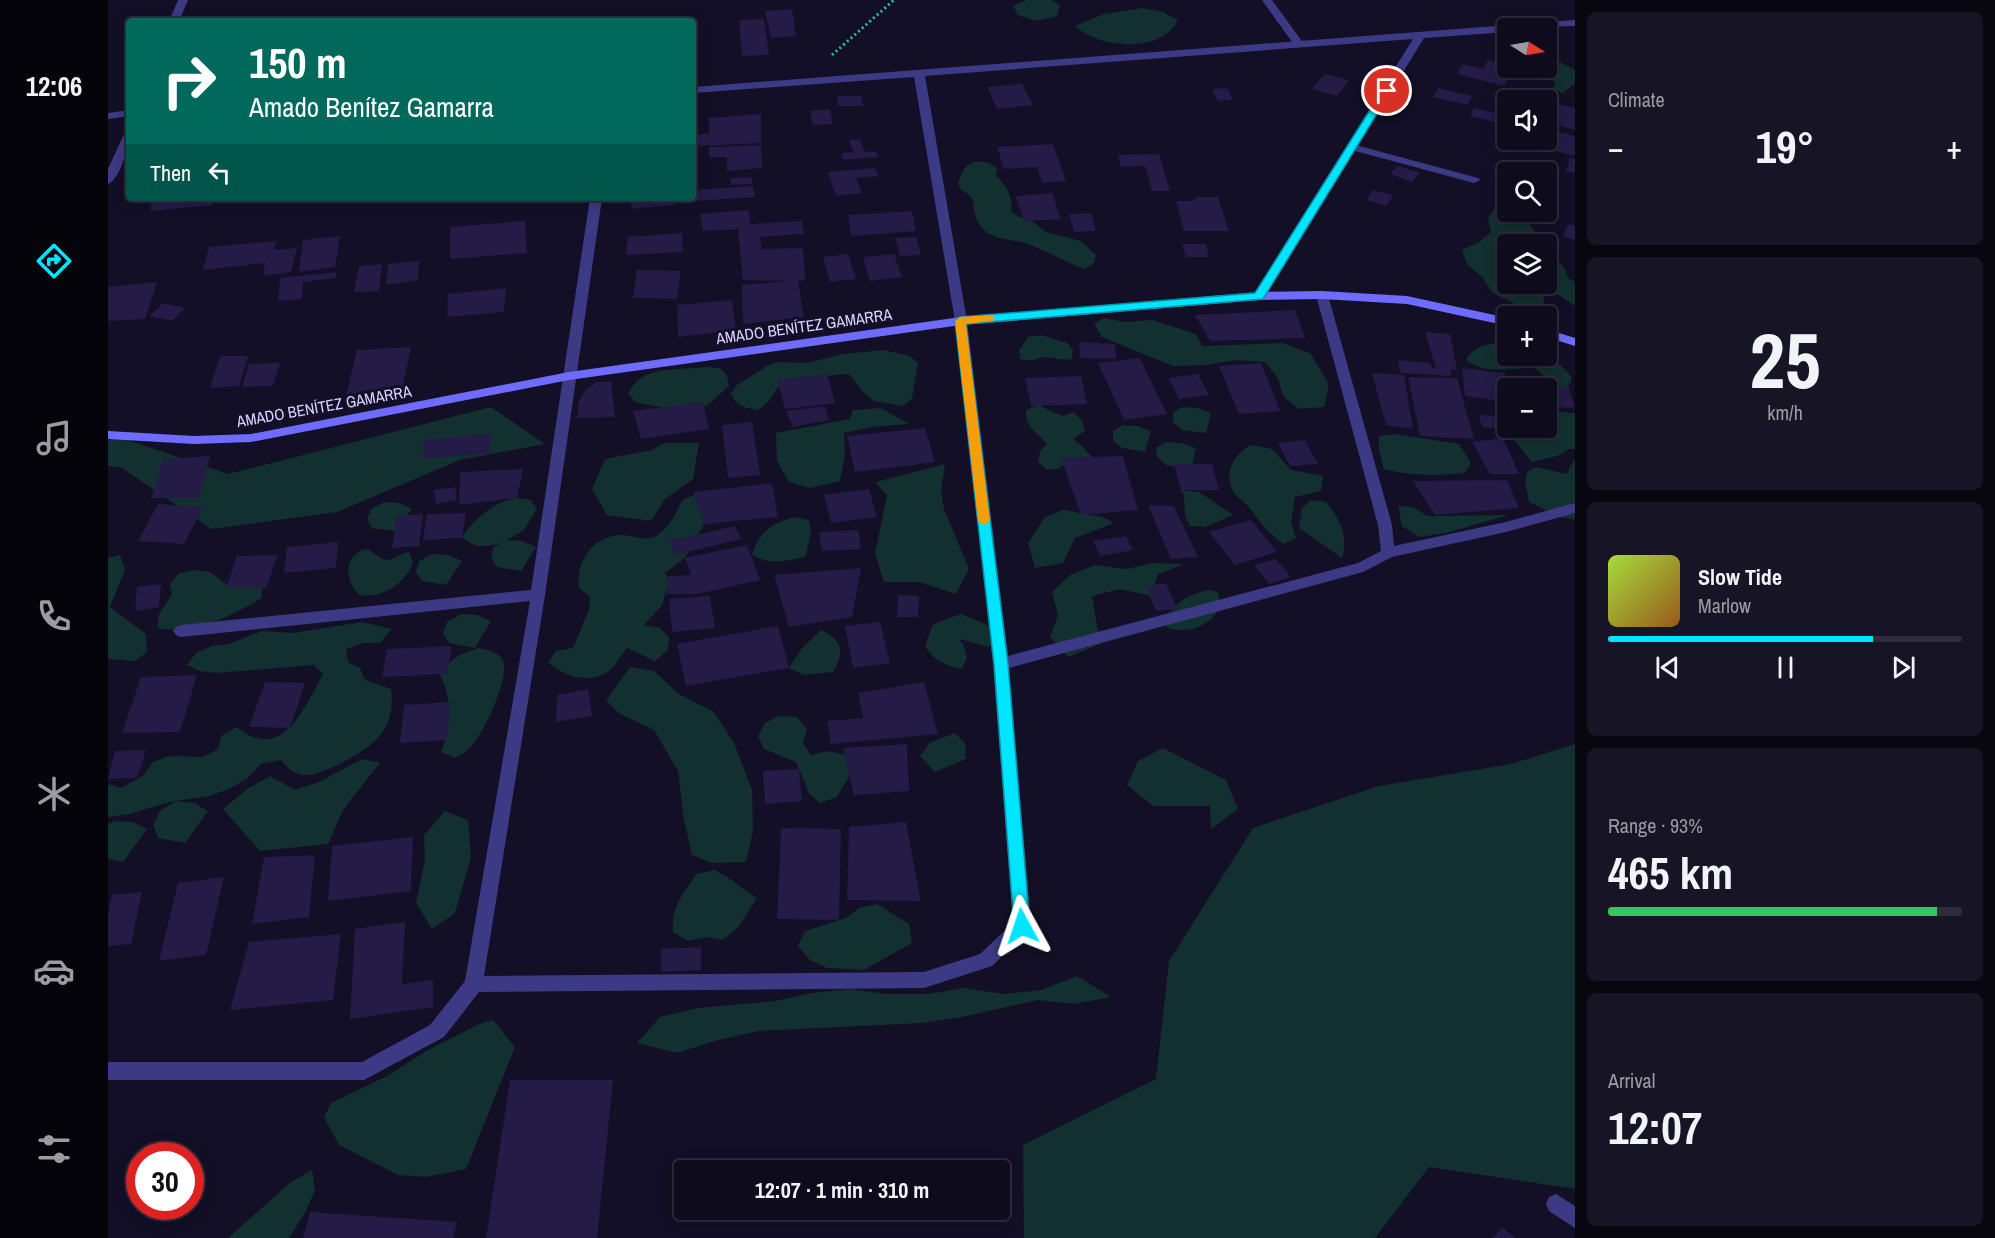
<!DOCTYPE html>
<meta charset="utf-8">
<style>
:root{--surface:#0e0b1c;--page:#171425;--text:#f1f3f6;--muted:#9b9ba3;--line:#2e2b3b;--accent:#00e5ff}
body{margin:0;font-family:"Archivo Narrow",sans-serif;background:var(--page);color:var(--text);height:100vh;display:flex;flex-direction:column;font-size:22px;white-space:nowrap}
*{box-sizing:border-box;margin:0}
p{font-size:20px;color:var(--muted)}
.icon{flex:none;width:33px;height:33px;fill:none;stroke:currentColor;stroke-width:2;stroke-linecap:round;stroke-linejoin:round}
.map{position:relative;flex:1;overflow:hidden}
.panel{display:flex;flex-direction:column;gap:12px;padding:12px;background:#08060f;width:420px}
.panel>*{flex:none}
.banner{position:absolute;left:18px;top:18px;width:570px;height:183px;border-radius:6px;box-shadow:0 3px 15px #0003,0 0 0 2px var(--line);background:#00695c;color:#fff;overflow:hidden}
.needle{width:39px;rotate:101deg}
.controls{position:absolute;left:1389px;top:18px;display:grid;gap:12px}
.controls a{display:grid;place-items:center;width:60px;height:60px;border-radius:6px;background:var(--surface);box-shadow:0 3px 15px #0003,0 0 0 2px var(--line);font-size:30px}
.speed{position:absolute;left:18px;top:1142px;display:flex;gap:12px;font-size:30px;font-weight:700;text-align:center}
.speed>*{display:grid;place-content:center;width:78px;height:78px;border-radius:50%;background:var(--surface);box-shadow:0 3px 15px #0003,0 0 0 2px var(--line);line-height:1}
.speed .limit{border:9px solid #d22;background:#fff;color:#111}
.pin{position:absolute;display:grid;place-items:center;width:51px;height:51px;color:#fff;margin:-26px;border:3px solid #fff;border-radius:50%;box-shadow:0 2px 6px #0007}
.me{position:absolute;width:66px;margin:-33px;rotate:355deg;stroke-linejoin:round;filter:drop-shadow(0 0 4px #0008)}
.turn{display:flex;align-items:center;gap:21px;height:126px;padding:0 24px;font-size:27px}
.turn .icon{width:78px;height:78px;stroke-width:2.5}
.turn b{display:block;font-size:42px;line-height:51px}
.then{display:flex;align-items:center;height:57px;padding:0 24px;background:#0003;gap:12px;font-size:22px}
.big{font-size:45px;font-weight:700;line-height:1.1}
.panel .card{flex:1;display:flex;flex-direction:column;justify-content:center;gap:9px;min-width:0;padding:0 21px;border-radius:9px;background:var(--page)}
.panel .dial{align-items:center;gap:0}
.dial b{font-size:78px;line-height:1}
.song{display:flex;align-items:center;gap:18px}
.cover{width:72px;height:72px;border-radius:9px;background:linear-gradient(135deg,hsl(80 70% 55%),hsl(30 70% 35%))}
.played{height:6px;border-radius:3px;background:linear-gradient(90deg,var(--accent) 75%,var(--line) 75%)}
.keys{display:flex;justify-content:space-around;direction:ltr}
.heat{display:flex;justify-content:space-between;align-items:center;font-size:33px;direction:ltr}
.charge{height:9px;border-radius:4px;background:linear-gradient(90deg,#34c759 93%,var(--line) 0)}
.trip{position:absolute;left:566px;top:1160px;width:336px;height:60px;border-radius:6px;background:var(--surface);box-shadow:0 3px 15px #0003,0 0 0 2px var(--line);font-weight:700;line-height:60px;text-align:center}
main{display:flex;flex:1;min-height:0}
.menu{display:flex;flex-direction:column;width:108px;justify-content:space-around;align-items:center;background:#06040b;color:var(--muted)}
.menu .icon{width:42px;height:42px}
.menu .active{color:var(--accent)}
.menu b{font-size:27px;color:var(--text)}
.map>svg:first-child{display:block}
</style>
<main>
<nav class="menu">
<b>12:06</b>
<svg class="icon active" aria-label="directions" viewBox="0 0 24 24"><path d="M12 3l9 9-9 9-9-9zM9 14v-3h6M13 9l2 2-2 2"/></svg>
<svg class="icon" aria-label="music" viewBox="0 0 24 24"><path d="M9 18V5l10-2v13"/><circle cx="6" cy="18" r="3"/><circle cx="16" cy="16" r="3"/></svg>
<svg class="icon" aria-label="phone" viewBox="0 0 24 24"><path d="M5 4h4l2 5-3 2q2 4 5 5l2-3 5 2v4C11 20 4 13 5 4z"/></svg>
<svg class="icon" aria-label="climate" viewBox="0 0 24 24"><path d="M12 3v18M4 7l16 10M4 17L20 7"/></svg>
<svg class="icon" aria-label="car" viewBox="0 0 24 24"><path d="M5 17H2v-5l4-1 3-4h7l3 4 3 1v5h-3M9 17h6M6 11h13"/><circle cx="7" cy="17" r="2"/><circle cx="17" cy="17" r="2"/></svg>
<svg class="icon" aria-label="filters" viewBox="0 0 24 24"><path d="M4 7h16M4 17h16"/><circle cx="9" cy="7" r="2"/><circle cx="15" cy="17" r="2"/></svg>
</nav>
<div class="map">
<svg width="1467" height="1238" viewBox="0 0 1467 1238">
<rect width="100%" height="100%" fill="#130f26"/>
<path fill="#12302f" d="M918,0H944L952,5L949,16L929,21L910,15L905,6Z
M1035,8L1055,12L1070,20C1053,54 992,49 967,26L996,14Z
M1441,61L1452,62L1467,70V84L1454,93L1446,88L1447,83L1436,72Z
M869,161L881,163L889,168L888,176C898,185 906,198 903,211L911,217L922,220L938,232L973,241L988,255L986,263L976,269C957,262 939,251 920,244C906,239 887,241 876,230C863,217 868,203 863,197C858,191 853,192 850,184C854,171 856,165 869,161Z
M1389,206L1399,209L1400,212L1413,214L1437,244H1400V284H1432L1436,297L1435,313L1409,305L1385,293L1374,277L1359,264L1354,250L1371,242L1383,232L1380,218Z
M1439,248C1445,259 1458,265 1460,278L1467,282V306L1434,284H1438Z
M996,318L1017,322L1044,320L1088,334L1094,346L1174,343L1202,353L1221,384L1216,407L1191,409L1176,397L1169,377L1157,362L1128,360L1098,365L1065,366L994,337L986,324Z
M933,335L959,343L965,350L964,359C954,361 945,357 937,357C925,359 925,362 912,359L911,351L920,337Z
M1392,343L1399,346L1400,356C1429,356 1445,352 1464,378L1458,391L1446,386L1427,368C1403,368 1378,375 1358,360C1365,347 1378,344 1392,343Z
M776,350L802,356L810,363L804,399L795,406L766,401L754,391L742,375C720,372 694,383 671,386L660,402L650,410C636,408 629,406 623,394L629,385L659,366L670,362L698,363L735,354Z
M599,367L612,368L619,376L621,386L600,405L586,411L566,410L527,402L520,394C534,363 570,371 599,367Z
M1439,401L1450,412L1467,413V449H1460L1449,456L1424,462L1402,435L1401,428H1438Z
M930,405L954,416L966,412L974,421L977,431L965,439C976,446 981,455 990,464L961,461L952,468L939,470L930,461L932,451L939,444C928,431 917,428 918,410Z
M383,407L437,444L352,460L229,512L103,529L14,468L0,466V440L14,438L120,474Z
M1074,407L1089,408L1103,413L1098,433L1074,430L1065,422V413Z
M773,408L801,424L763,427L736,433L737,455L732,481L702,488L681,482L669,461L668,433L742,419L745,410Z
M1015,425L1029,426L1043,431L1037,452L1014,448L1005,440V431Z
M1287,434L1351,444L1363,463L1357,473C1328,476 1304,476 1276,469L1271,450V436Z
M1058,442L1073,443L1088,448L1083,469L1058,465L1049,457L1048,448Z
M556,443H591L585,479L557,499L543,521L499,515L484,489L497,459L544,450Z
M1142,445L1164,449L1183,470L1215,476L1213,491L1187,497L1183,522L1188,538L1176,544C1158,532 1153,523 1140,506C1135,501 1126,495 1124,489C1116,470 1127,455 1142,445Z
M1467,458V520L1452,517L1421,502L1417,481L1419,472L1428,467L1459,474Z
M837,464L833,490L836,509L861,569L848,594L811,582H776L767,554L779,495L767,482Z
M1073,490L1091,492L1125,515L1097,527L1082,526L1077,516L1076,496Z
M587,495L596,524L577,558L557,573L561,581L554,605L536,625L552,628L561,637L560,650L547,661L519,648C513,656 506,668 498,673C479,684 454,675 440,662L448,651L465,648L481,610L482,597L471,588C467,561 486,535 514,535C525,535 534,541 546,537C557,532 565,519 570,509C571,506 572,503 574,501C576,498 583,497 587,495Z
M409,498L423,500L429,509L416,530L399,540L414,541L428,547L413,571L389,567L383,558L386,547L393,543C377,547 366,549 354,537C367,518 386,502 409,498Z
M1203,500L1218,502C1232,519 1241,536 1234,558L1191,528L1194,508Z
M276,502L291,503L304,509L287,531L264,528L259,519L263,509Z
M1290,506L1305,507L1319,516L1401,515L1338,533L1311,537L1294,526Z
M955,510L994,517L1006,523L967,538L955,563L927,568L920,543L937,517Z
M686,517L701,520L703,530L698,556C677,562 664,565 644,555C651,532 662,524 686,517Z
M257,549C265,550 271,559 278,560C285,560 292,553 301,552L305,562C298,583 275,599 252,595C236,582 235,556 257,549Z
M325,554L340,555L354,561L338,585L314,581L308,572L311,561Z
M12,555L17,570L2,607L38,634L39,652L27,661L0,659V558Z
M1046,563L1076,564L1050,574L1043,596L1012,589L984,596L992,644L960,657L942,637L950,615L944,592L962,575L987,565L1018,569Z
M88,570L102,572L122,587H154V598C124,615 86,636 50,628V616L64,594L62,584L71,573Z
M1101,590L1110,592C1120,621 1080,637 1058,627C1060,604 1081,594 1101,590Z
M353,614L369,615L383,621L367,648L341,643L335,633L339,622Z
M853,614L882,626L890,638L880,647L851,639L856,646L859,658L854,669C837,665 826,661 817,646L825,624Z
M254,622L284,629L272,643H256L238,649L240,662L252,668L257,680L283,689C289,734 260,750 225,767C217,770 203,777 194,775C184,773 179,767 173,760L153,764L140,778L121,789L101,796L62,802L21,814L0,817V784L13,788L36,775L45,762L61,756L95,757L110,749L113,736L128,727C175,764 196,708 215,674L206,665L108,673L92,671L79,665L88,653L104,646L121,644L154,631L185,633Z
M713,630C735,641 737,652 725,672L696,675L681,668L694,648Z
M371,648C381,650 391,652 395,661C402,678 375,735 362,748C358,752 352,755 347,758L333,752C343,731 344,694 332,675C343,658 353,653 371,648Z
M522,667L546,671L571,694L606,712L626,743L644,790L645,831L638,862L604,863L584,855L576,820L570,771L546,730L512,714L498,701Z
M671,716L689,717L699,729L695,743L703,755L720,751L737,755L746,768L729,797L712,803L701,793L688,762L656,749L650,736L657,723Z
M847,733L857,743L858,759L827,772L812,756L821,743Z
M1467,744V1189L1321,1167L1267,1238H916L915,1145L1048,1079L1061,961L1145,828L1271,786L1403,764Z
M1055,748L1118,780L1130,809L1103,829L1102,806H1045L1019,785L1030,761Z
M254,759L272,763L235,810L220,844L152,851L115,809L139,789L162,776L187,790L211,782Z
M68,801L86,803L100,811L77,843L50,838L45,825L52,811Z
M337,811L360,820L363,857L347,913L324,929L308,903L317,860L316,835Z
M7,821L25,822L39,829L15,862L0,859V824Z
M607,870C623,878 634,889 649,898L630,928L614,940L599,937L580,941L565,932C563,905 575,896 588,874Z
M769,904L801,924L804,943L756,970L719,968L702,960L690,946L697,931L738,918L751,908Z
M969,976L1003,997L966,1004L930,1000L854,1017L814,1023L651,1031L610,1040L569,1053L529,1043L552,1017L590,1008L668,1001L704,993L742,989L779,994H819L855,988L896,994L933,990Z
M385,1020L407,1047L358,1169L318,1177L290,1175L231,1145L216,1117L223,1103L279,1076L320,1050L371,1024Z
M204,1170L207,1190L197,1213L181,1238H120L183,1182Z"/>
<path fill="#241b47" d="M684,9L688,36L663,38L657,11Z
M656,19L661,55L634,56L631,20Z
M1380,60L1400,65V68H1408L1396,86L1349,74L1355,64L1375,69Z
M1217,74L1241,80L1229,96L1204,89Z
M914,84L925,105L889,109L879,87Z
M1119,88L1125,100L1110,101L1104,89Z
M1330,88L1364,96L1360,105L1325,97Z
M1398,91L1422,96L1421,100H1394Z
M729,96H753L755,106H730Z
M1450,104L1467,108V130L1441,123Z
M1366,108L1392,114L1388,122L1362,116Z
M722,109L725,124L705,125L702,111Z
M653,114V143L591,146L588,135L601,133V118Z
M1438,129L1467,136V156L1429,146L1433,140H1438Z
M752,139L757,152L768,151L770,157L735,160L733,153L746,152L741,140Z
M945,144L958,181L934,183L929,167L896,169L889,147Z
M653,145L654,168L619,171V157H601V147Z
M1051,154L1062,191H1044L1037,166L1013,167L1010,155Z
M1462,158L1467,159V173L1458,171Z
M1290,166L1312,173L1304,182L1282,174Z
M767,168L770,176L748,178L754,193L728,196L720,172Z
M644,177V184L623,185V178Z
M645,186L647,197L572,202V198H585V190Z
M1265,190L1286,195L1278,206L1258,200Z
M944,193L953,219L916,221L908,196Z
M1088,197H1110L1121,231H1076L1068,201H1086Z
M44,198H104L105,205L42,211Z
M523,198H566L567,205L523,209Z
M640,210L643,224L694,221L696,234L652,237L654,249L695,248L697,280L690,281L696,317L635,324L634,285L681,281L635,280L630,229L595,231L592,214Z
M804,211L808,231L743,236L740,215Z
M983,213L988,231L966,232L961,214Z
M417,221L419,253L342,259V227Z
M1460,224L1467,226V240L1455,237Z
M574,233L575,252L518,255L520,237Z
M232,236L227,267L191,272L195,240Z
M808,237L813,255L792,256L787,238Z
M169,241L166,250L189,248L183,272L155,276L157,263L95,270L101,247Z
M1074,244H1098L1101,257H1078Z
M740,254L748,279L722,282L715,257Z
M786,254L794,277L762,281L755,257Z
M311,261L310,280L278,285L280,264Z
M274,264L271,291L246,292L251,266Z
M529,270L573,271L569,299L525,298Z
M228,272V278L195,282L194,299L170,301L172,278Z
M49,282L37,319L0,321V287Z
M398,288L396,312L339,317L340,294Z
M624,300L628,330L570,337L569,305Z
M55,303L77,308L64,321L41,316Z
M1187,310L1197,338L1102,341L1087,315Z
M1317,332L1342,334L1349,370L1343,369V376L1292,373L1290,360L1322,363L1324,368H1328Z
M971,342L1007,344L1008,359L972,358Z
M303,347L294,391L238,395L249,350Z
M112,356H140L131,386L102,388Z
M1032,358L1059,414L1016,420L990,363Z
M172,363L165,386L134,387L141,364Z
M1153,363L1172,411L1131,414L1111,366Z
M1354,368L1397,373L1400,402L1357,396Z
M1264,373L1296,375L1305,429L1278,425Z
M719,374L727,403L677,409L669,380Z
M1090,374L1101,395L1071,399L1060,378Z
M973,376L979,404L923,406L917,378Z
M1300,377L1349,378L1366,439L1312,436Z
M488,382H503L507,417L469,418L471,401L477,391Z
M1438,387L1461,388L1467,408L1444,407Z
M595,402L601,429L533,439L525,411Z
M717,406L721,420L685,427L678,411Z
M1371,415L1392,416L1396,429L1374,427Z
M644,422L652,475L620,478L614,425Z
M817,428L827,462L747,472L739,436Z
M382,434V453L315,459V440Z
M1395,438L1411,474H1382L1364,442Z
M1197,440L1210,464L1182,466L1170,443Z
M102,456L91,498H43L56,459Z
M1015,456L1030,510L973,515L953,458Z
M1066,464H1104L1111,490H1073Z
M415,469L409,498L351,505L352,472Z
M1399,480L1411,508L1327,515L1305,481Z
M664,483L670,517L596,524L585,492Z
M347,487L349,500L328,504L326,490Z
M761,489L769,517L723,523L716,495Z
M50,504L95,507L76,544L30,541Z
M1040,505L1066,506L1090,557L1063,559Z
M358,513L354,538L315,540L319,514Z
M315,514L311,546L284,548L289,516Z
M1143,520L1169,552L1127,565L1101,532Z
M627,526L633,539L568,555L561,541Z
M750,530L753,549L714,551L711,532Z
M1018,536L1025,550L992,556L985,541Z
M230,542L228,568L176,573L179,547Z
M639,545L652,580L589,594H558L560,576L583,575L577,558Z
M170,555L158,588H118L129,556Z
M1168,559L1183,577L1161,584L1146,565Z
M753,568L744,617L681,627L666,575Z
M1058,583L1069,609L1048,611L1038,586Z
M53,584L51,607L27,611L29,587Z
M790,595L811,596L810,617H789Z
M602,596L607,628L564,632L561,599Z
M772,622L782,663L745,668L737,626Z
M670,626L681,668L578,686L569,644Z
M344,646L339,674L274,677L279,649Z
M89,675L72,732L14,733L33,677Z
M157,682L197,683L182,728L141,727Z
M816,682L830,734L723,744L719,721L755,718L750,693Z
M480,689L484,716L448,722L449,695Z
M342,702L339,740L292,743L296,705Z
M799,744L801,791L746,795L735,748Z
M38,750L29,778L0,779L7,751Z
M691,769L694,801L657,804L655,771Z
M798,822L813,901L739,900L741,827Z
M673,828L733,829L731,920L669,919Z
M305,837L303,891L220,901L224,846Z
M207,855L201,917L144,924L156,857Z
M116,877L98,955L51,961L70,883Z
M34,892L23,944L0,946V915L4,895Z
M297,922L294,984L325,980V1007L242,1019L247,929Z
M233,934L225,1000L122,1010L141,942Z
M593,947V970L553,972V949Z
M402,1080H505L489,1238H378Z
M202,1212L349,1222L345,1238H195Z
M1394,1227L1407,1238H1385Z"/>
<g fill="none" stroke-linecap="round" stroke-linejoin="round">
<path stroke="#2fb8b0" stroke-width="3" stroke-dasharray="2 3" stroke-linecap="butt" d="M724,55L786,0"/>
<path fill="#3d3a85" fill-rule="evenodd" d="M1154,0H1164L1196,44L1195,46H1187Z
M1244,144L1370,178L1372,180L1366,183L1240,149V145Z"/>
<path fill="#3d3a85" fill-rule="evenodd" d="M70,0H80L71,21H61Z
M1467,20V26L1400,28V32L1316,38L1157,296L1151,300L1145,296L1305,39L817,76L859,321L900,656L1250,563L1273,551L1270,525L1208,295L1210,292H1218L1220,295L1284,525L1286,546L1398,522L1467,503V513L1398,532L1284,557L1255,572L901,668L923,926L920,931L884,966L816,988L371,992L336,1037L256,1080H0V1062H254L322,1025L357,981L422,601L73,637L68,635L65,631L68,627L73,625L423,590L482,198H494L437,595L376,976L816,972L872,954L905,923L885,664L847,321L806,77L585,93V87Z
M21,110V116L0,119V113Z
M21,131C21,144 13,179 0,184V169L16,134Z
M1448,1194L1467,1206V1228L1441,1211L1438,1204L1441,1197Z"/>
<path fill="#6f6bff" fill-rule="evenodd" d="M1214,291L1299,296L1400,318V326L1299,304L1214,299L1151,300L853,325L461,380L143,442L86,444L0,439V431L86,436L143,434L461,372L853,317L1151,292Z
M1438,329L1467,338V346L1438,337Z"/>
</g>
<path fill="#00e5ff" stroke="#0095a6" stroke-width="1.5" d="M1279,88L1283,91L1155,299L858,324L900,664L922,926L920,931L914,933L908,931L906,926L886,664L847,321L852,317L1147,293L1274,91Z"/>
<path fill="#f59e0b" d="M881,315L885,316V321L858,324L882,521L876,525L870,521L847,321L852,317Z"/>
<g text-anchor="middle" dominant-baseline="central" stroke-width="6" stroke-linejoin="round" paint-order="stroke">
<g font-size="16" fill="#d9d4ff" stroke="#130f26">
<text transform="translate(696 326) rotate(-8)">AMADO BENÍTEZ GAMARRA</text>
<text transform="translate(216 406) rotate(-10)">AMADO BENÍTEZ GAMARRA</text>
</g>
</g>
</svg>
<div class="controls">
<a><svg class="needle" viewBox="-14 -14 28 28"><path d="M0-13l5 13h-10z" fill="#e53935"/><path d="M0 13l5-13h-10z" fill="#9b9ba3"/></svg></a>
<a><svg class="icon" aria-label="sound" viewBox="0 0 24 24"><path d="M4 9h4l5-4v14l-5-4H4zM17 9q2 3 0 6"/></svg></a>
<a><svg class="icon" aria-label="search" viewBox="0 0 24 24"><circle cx="10" cy="10" r="6"/><path d="M15 15l6 6"/></svg></a>
<a><svg class="icon" aria-label="layers" viewBox="0 0 24 24"><path d="M12 4l9 5-9 5-9-5zM3 14l9 5 9-5"/></svg></a>
<a>+</a>
<a>−</a>
</div>
<div class="speed"><div class="limit">30</div></div>
<div class="pin" style="left:1279px;top:91px;background:#d93025"><svg class="icon" aria-label="arrive" viewBox="0 0 24 24"><path d="M6 21V4h12l-3 4 3 4H6"/></svg></div>
<svg class="me" style="left:914px;top:926px" viewBox="-20 -20 40 40"><path d="M0-17L14 15 0 8-14 15z" fill="#00e5ff" stroke="#fff" stroke-width="4"/></svg>
<div class="trip">12:07 · 1 min · 310 m</div>
<div class="banner">
<div class="turn"><svg class="icon" aria-label="right" viewBox="0 0 24 24"><path d="M7 20v-9h11M14 6l5 5-5 5"/></svg><div><b>150 m</b>Amado Benítez Gamarra</div></div>
<div class="then">Then<svg class="icon" aria-label="left" viewBox="0 0 24 24"><path d="M17 20v-9H6M10 6l-5 5 5 5"/></svg></div>
</div>
</div>
<section class="panel">
<div class="card"><p>Climate</p>
<div class="heat"><a>−</a><b class="big">19°</b><a>+</a></div>
</div>
<div class="card dial"><b>25</b><p>km/h</p></div>
<div class="card">
<div class="song"><i class="cover"></i><div><b>Slow Tide</b><p>Marlow</p></div></div>
<div class="played"></div>
<div class="keys"><svg class="icon" aria-label="previous" viewBox="0 0 24 24"><path d="M18 5L8 12l10 7zM5 5v14"/></svg><svg class="icon" aria-label="pause" viewBox="0 0 24 24"><path d="M8 5v14M16 5v14"/></svg><svg class="icon" aria-label="next" viewBox="0 0 24 24"><path d="M6 5l10 7-10 7zM19 5v14"/></svg></div>
</div>
<div class="card"><p>Range · 93%</p><b class="big">465 km</b><div class="charge"></div></div>
<div class="card"><p>Arrival</p><b class="big">12:07</b></div>
</section>
</main>
